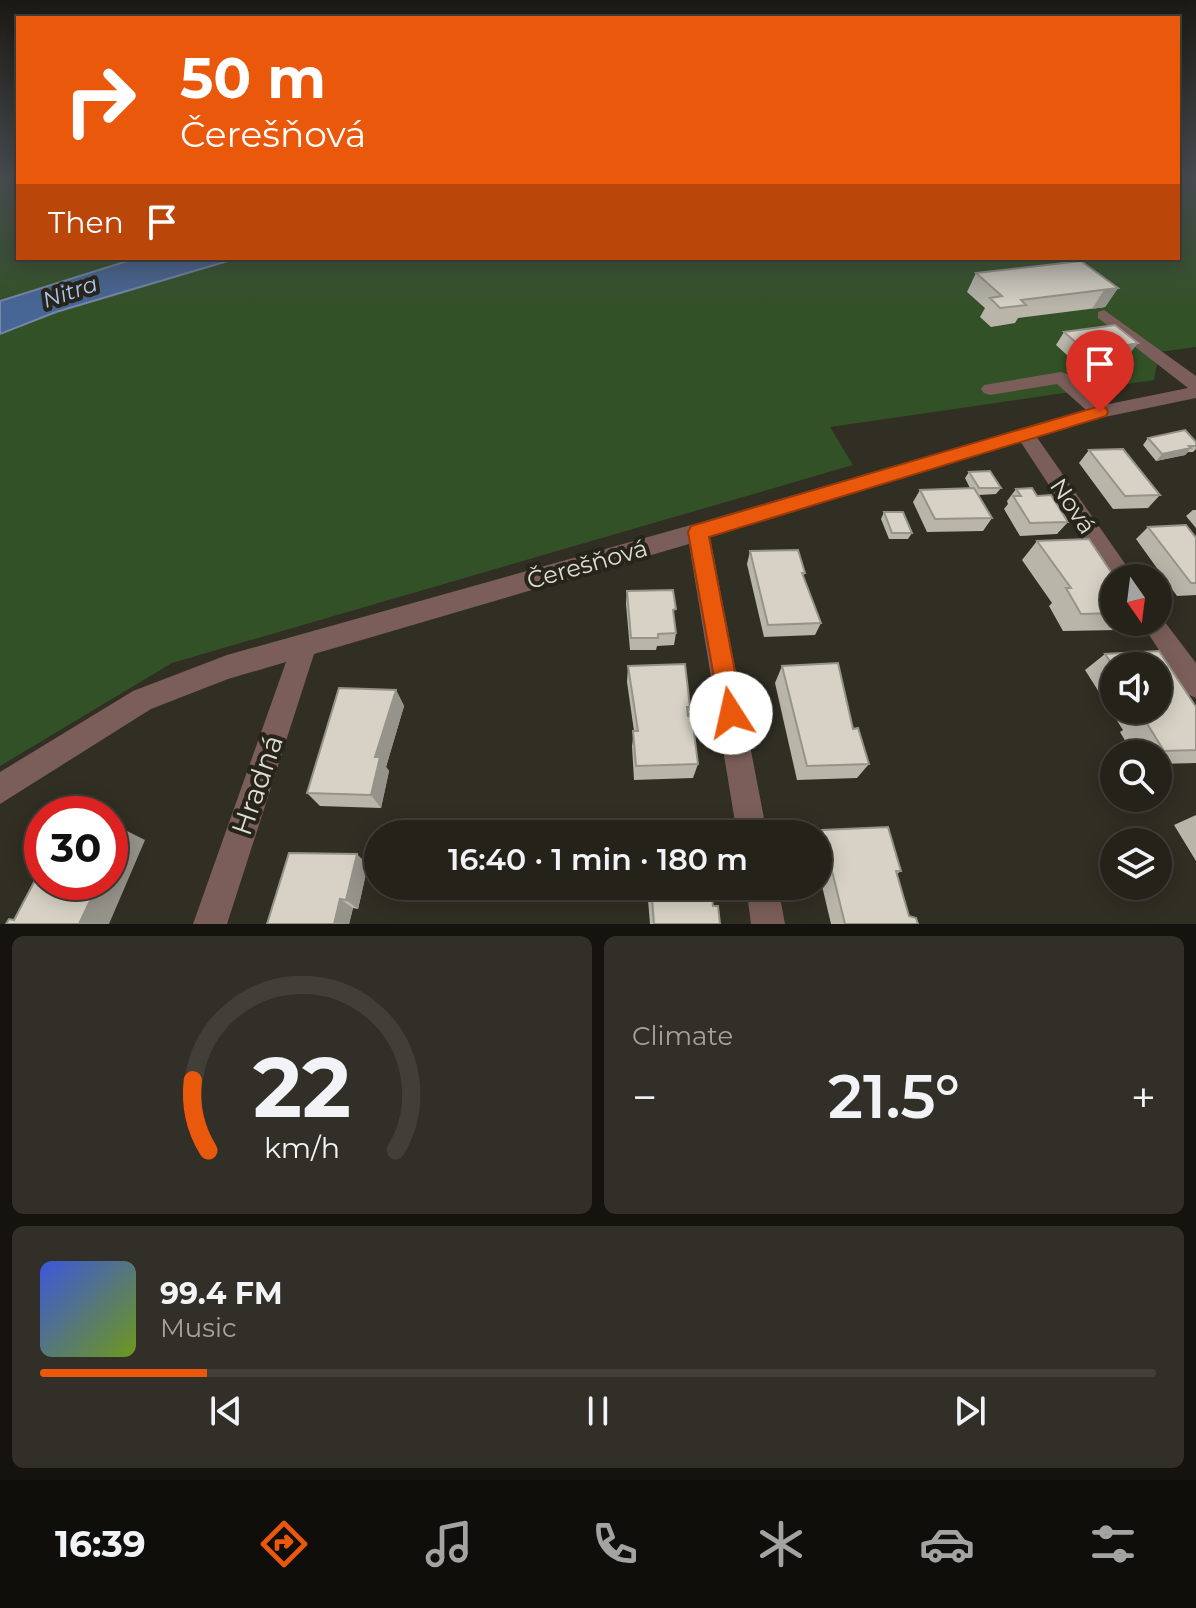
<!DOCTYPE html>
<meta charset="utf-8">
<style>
:root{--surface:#25221a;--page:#312f27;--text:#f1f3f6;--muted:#a3a4a2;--line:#423f39;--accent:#ea580c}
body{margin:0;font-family:Montserrat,sans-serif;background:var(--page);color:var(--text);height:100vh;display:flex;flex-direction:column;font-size:30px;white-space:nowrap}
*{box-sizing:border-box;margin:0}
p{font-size:26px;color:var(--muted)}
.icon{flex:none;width:44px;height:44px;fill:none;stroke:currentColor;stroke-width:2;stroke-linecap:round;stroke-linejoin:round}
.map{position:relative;height:924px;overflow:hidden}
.panel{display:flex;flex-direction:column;gap:12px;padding:12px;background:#14130e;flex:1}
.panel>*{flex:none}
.guide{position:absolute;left:16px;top:16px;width:1164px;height:244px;border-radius:0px;box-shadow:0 4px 20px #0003,0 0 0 2px var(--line);background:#ea580c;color:#fff;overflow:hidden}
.needle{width:52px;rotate:166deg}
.controls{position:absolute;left:1100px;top:564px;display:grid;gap:16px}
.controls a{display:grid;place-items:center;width:72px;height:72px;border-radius:50%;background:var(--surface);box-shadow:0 4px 20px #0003,0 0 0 2px var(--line);font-size:40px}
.speed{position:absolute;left:24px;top:796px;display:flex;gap:16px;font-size:40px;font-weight:700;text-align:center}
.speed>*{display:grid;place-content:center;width:104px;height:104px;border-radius:50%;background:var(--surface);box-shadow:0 4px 20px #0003,0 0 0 2px var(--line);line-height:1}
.speed .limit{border:12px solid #d22;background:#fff;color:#111}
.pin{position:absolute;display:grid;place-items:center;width:68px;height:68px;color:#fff;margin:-82px -34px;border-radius:50% 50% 50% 0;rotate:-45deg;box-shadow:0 0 8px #0007}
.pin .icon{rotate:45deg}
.me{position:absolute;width:88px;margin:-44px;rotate:350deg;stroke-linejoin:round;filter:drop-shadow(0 0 6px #0008)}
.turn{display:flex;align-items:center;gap:28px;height:168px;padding:0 32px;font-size:36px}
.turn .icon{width:104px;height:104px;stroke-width:2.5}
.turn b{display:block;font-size:56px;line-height:68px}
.then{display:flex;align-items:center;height:76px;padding:0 32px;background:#0003;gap:16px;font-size:30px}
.big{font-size:60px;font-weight:600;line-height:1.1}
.panel .card{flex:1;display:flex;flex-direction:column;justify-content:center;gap:12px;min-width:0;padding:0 28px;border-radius:12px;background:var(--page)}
.panel .dial{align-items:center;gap:0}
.dial svg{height:208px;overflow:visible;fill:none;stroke:var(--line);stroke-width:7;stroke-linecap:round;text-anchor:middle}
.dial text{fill:var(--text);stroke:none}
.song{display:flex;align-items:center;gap:24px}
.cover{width:96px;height:96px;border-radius:12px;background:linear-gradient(135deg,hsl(230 70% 55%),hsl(80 70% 35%))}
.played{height:8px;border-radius:4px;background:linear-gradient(90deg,var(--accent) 15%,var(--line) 15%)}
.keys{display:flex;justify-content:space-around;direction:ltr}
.heat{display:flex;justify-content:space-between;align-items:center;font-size:44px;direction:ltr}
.panel .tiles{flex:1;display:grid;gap:12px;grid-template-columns:1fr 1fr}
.card:last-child{grid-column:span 2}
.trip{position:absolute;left:364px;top:820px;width:468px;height:80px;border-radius:40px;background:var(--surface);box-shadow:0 4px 20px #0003,0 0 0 2px var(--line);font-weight:600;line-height:80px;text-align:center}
.menu{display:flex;height:128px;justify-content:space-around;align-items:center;background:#0f0e0a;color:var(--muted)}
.menu .icon{width:56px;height:56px}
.menu .current{color:var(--accent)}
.menu b{font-size:36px;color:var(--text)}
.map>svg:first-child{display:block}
</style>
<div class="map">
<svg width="1196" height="924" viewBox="0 0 1196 924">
<rect width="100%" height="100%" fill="#312e23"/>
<path fill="#335127" d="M0,177H18V258H137L0,301Z
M1178,177H1196V347L1159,352L1154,380L830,427L853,465L172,663L0,766V334L56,312L238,258H1178Z"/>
<path fill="#476696" stroke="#7489a9" stroke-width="2" d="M137,258H238L56,312L0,334V301Z"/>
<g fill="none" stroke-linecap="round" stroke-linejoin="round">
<path fill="#7b5e59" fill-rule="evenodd" d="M1104,310L1196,376V398L1100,418L1036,436L1135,578H1114V584L1020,441L710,537L767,834H737L689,544L314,654L227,924H193L286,662L228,679L151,709L0,804V772L133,691L227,655L698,523L1086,410L1057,384L990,395L984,393L981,389L984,385L1061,372L1067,374L1104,405L1188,388L1098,318V312Z
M1158,613L1196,663V698L1187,694L1141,622H1158Z
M746,886H778L785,924H751Z"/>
</g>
<path fill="#b9b5a9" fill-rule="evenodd" d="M976,273L1118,288L1105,307L1018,318L1015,323L991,327L980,317L985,308L967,292Z
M1064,332L1128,356L1079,366L1056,345Z
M1148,438L1196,442V449L1193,452H1188L1185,455L1156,461L1143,445Z
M1089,450L1160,495L1148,508L1113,509L1079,463Z
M969,472L1001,488L996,494L979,495L992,518L983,531L927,532L913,502L920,490L970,488L965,478Z
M1016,489L1037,496L1068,522L1057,534L1020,536L1004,509L1008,504L1007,501Z
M1193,510H1196V528L1186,516Z
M884,512L912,533L908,539H889L881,519Z
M1148,527L1196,538V595L1177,596L1136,539Z
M1037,541L1114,578V622H1127L1118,630L1063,631L1049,606L1052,603L1022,560Z
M750,551L805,573L803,577L821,623L815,635L764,637L747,564Z
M627,591L674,619L676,633L674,645L657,646L656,650H630L626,604Z
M1105,654L1196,707V763L1158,764V754H1133L1120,732L1123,730L1085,670ZM1114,666L1158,710H1114Z
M628,666L690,707L688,716L698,764L693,778L634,780L632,746L634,731L627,682Z
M782,666L853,729L869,764L857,778L797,780L775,683Z
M396,690L404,706L386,767L389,771L381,808L320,806L307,793Z
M1196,815V861L1174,825Z
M822,830L901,871L897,874L909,916L918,924H831L818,869V835Z
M368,865L358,909L353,908L349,924H267Z
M642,886H715L716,893L712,898L713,906L720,924H650L647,888H642Z"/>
<path fill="#96938a" d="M1118,288L1105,307L1092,309L1104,290Z
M1138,343L1128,356L1079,366L1088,353Z
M1191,448L1185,455L1156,461L1162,454Z
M396,690L404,706L386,767L389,771L381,808L371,795L375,757Z
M123,829L145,840L109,924H79L99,882H110V857Z
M357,854L368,865L358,909L346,900Z
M340,899L353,908L349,924H334Z"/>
<path fill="#d7d2c5" stroke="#96938a" stroke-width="2" d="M1081,261L1118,288L1021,300L1026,305L1000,308L990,298L1002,296L976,273Z
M1115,325L1138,343L1088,353L1064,332Z
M1185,430L1196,442V446H1189L1191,448L1162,454L1148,438Z
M1123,449L1160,495L1125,496L1089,450Z
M990,471L1001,488H979L969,472Z
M974,488L992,518L935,519L920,490Z
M1032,488L1037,496L1051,495L1068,522L1030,523L1013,496H1021L1016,489Z
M884,512H903L912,533H892Z
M1186,525L1196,538V583H1191L1148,527Z
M1089,539L1115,578L1114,613L1081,614L1066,588H1071L1037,541Z
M798,550L805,573H802L821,623L768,625L750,551Z
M673,590L676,609L673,610L676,633L658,634V638H631L627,591Z
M1159,651L1196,707V750L1164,751L1143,717L1147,716L1143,710H1158V666H1114V667L1105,654Z
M838,663L853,729L858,728L869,764L807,766L782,666Z
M685,664L690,707H687L688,716L692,717L698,764L636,766L633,731H638L628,666Z
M339,688L396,690L375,757H380L371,795L307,793Z
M888,827L901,871H896L909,916L916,918L918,924H845L822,830Z
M110,828L123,829L110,857Z
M708,832V834H655Z
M289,853L357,854L346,900L340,899L334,924H267Z
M42,857V882H99L79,924H6L9,919L14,920L40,871H34Z
M651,886H715L716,893L711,892L713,906H718L720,924H654Z"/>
<linearGradient id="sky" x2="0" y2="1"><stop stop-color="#1b1913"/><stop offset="0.58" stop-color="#484c50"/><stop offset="1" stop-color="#484c50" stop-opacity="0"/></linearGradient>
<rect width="1196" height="307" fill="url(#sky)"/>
<path fill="#ea580c" stroke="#983908" stroke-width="2" d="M1100,406L1106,408L1108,412L1106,416L709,537L743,713L740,722L731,725L722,722L688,532L691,526Z"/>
<g text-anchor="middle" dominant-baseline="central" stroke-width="8" stroke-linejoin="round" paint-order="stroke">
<g font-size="22" font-style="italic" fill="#aac6f2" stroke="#27241a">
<text transform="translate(70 292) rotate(-19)">Nitra</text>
</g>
<g font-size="24" fill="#dedcd5" stroke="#27241a">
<text transform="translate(1073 506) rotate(56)">Nová</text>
<text transform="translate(587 564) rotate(-16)">Čerešňová</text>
</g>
<g font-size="28" fill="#dedcd5" stroke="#27241a">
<text transform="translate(257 785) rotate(-71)">Hradná</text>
</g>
</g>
</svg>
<div class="controls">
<a><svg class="needle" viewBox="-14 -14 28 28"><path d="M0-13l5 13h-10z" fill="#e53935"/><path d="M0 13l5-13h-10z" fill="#a3a4a2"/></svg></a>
<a><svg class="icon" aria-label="sound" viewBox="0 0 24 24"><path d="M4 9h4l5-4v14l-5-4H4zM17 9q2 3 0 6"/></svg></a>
<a><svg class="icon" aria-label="search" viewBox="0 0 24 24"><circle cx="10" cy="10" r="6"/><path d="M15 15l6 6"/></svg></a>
<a><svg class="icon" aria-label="layers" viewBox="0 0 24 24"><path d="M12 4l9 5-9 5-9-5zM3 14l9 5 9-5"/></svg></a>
</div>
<div class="speed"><div class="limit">30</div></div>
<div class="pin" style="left:1100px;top:412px;background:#d93025"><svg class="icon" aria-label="arrive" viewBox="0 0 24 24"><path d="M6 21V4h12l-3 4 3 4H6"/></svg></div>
<svg class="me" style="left:731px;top:713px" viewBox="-20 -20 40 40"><circle r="19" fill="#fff"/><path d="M0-13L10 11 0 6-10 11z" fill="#ea580c"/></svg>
<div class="trip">16:40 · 1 min · 180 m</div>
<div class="guide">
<div class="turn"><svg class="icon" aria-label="right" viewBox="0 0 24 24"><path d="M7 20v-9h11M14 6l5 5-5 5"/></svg><div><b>50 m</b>Čerešňová</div></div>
<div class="then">Then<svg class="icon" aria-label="arrive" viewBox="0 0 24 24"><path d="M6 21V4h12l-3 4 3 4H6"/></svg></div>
</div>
</div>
<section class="panel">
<div class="tiles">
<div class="card dial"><svg viewBox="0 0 100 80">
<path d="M14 69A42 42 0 1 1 86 69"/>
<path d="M14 69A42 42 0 0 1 8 42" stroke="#ea580c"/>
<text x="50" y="56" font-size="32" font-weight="700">22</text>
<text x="50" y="72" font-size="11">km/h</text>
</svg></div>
<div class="card"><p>Climate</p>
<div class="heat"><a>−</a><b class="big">21.5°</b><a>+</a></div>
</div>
<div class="card">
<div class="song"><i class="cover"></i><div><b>99.4 FM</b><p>Music</p></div></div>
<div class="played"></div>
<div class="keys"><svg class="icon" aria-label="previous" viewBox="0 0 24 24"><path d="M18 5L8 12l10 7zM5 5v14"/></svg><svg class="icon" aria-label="pause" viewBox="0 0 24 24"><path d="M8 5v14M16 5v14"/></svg><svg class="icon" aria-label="next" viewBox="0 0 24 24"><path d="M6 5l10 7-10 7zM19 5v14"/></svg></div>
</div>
</div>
</section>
<nav class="menu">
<b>16:39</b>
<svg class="icon current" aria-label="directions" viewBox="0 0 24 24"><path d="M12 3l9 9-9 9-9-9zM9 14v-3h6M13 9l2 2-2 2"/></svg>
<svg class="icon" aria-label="music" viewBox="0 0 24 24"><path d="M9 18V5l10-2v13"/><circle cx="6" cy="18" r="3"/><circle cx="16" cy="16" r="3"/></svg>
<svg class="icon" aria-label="phone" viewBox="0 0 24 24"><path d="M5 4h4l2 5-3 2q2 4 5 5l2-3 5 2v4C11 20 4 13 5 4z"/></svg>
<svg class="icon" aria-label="climate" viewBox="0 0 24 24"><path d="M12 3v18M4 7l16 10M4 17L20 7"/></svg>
<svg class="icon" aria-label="car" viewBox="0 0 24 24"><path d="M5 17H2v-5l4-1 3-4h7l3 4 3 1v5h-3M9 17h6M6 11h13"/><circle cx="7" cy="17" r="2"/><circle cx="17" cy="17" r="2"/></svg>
<svg class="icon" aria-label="filters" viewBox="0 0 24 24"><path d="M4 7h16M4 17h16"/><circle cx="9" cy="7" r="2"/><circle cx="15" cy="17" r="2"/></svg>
</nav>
